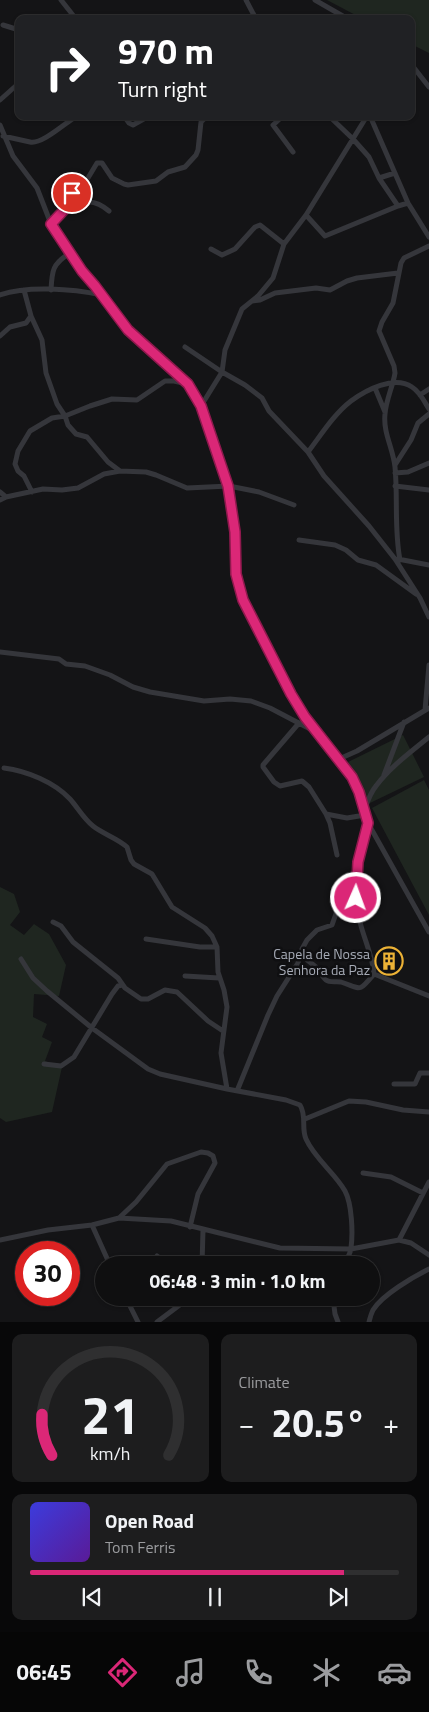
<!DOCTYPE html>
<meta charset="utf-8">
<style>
:root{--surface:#0f0f10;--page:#1d1d1e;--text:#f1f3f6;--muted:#9b9c9f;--line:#2f2f30;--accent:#db2777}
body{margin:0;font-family:"Titillium Web",sans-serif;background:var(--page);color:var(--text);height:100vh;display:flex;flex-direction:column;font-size:19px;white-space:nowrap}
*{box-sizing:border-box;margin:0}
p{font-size:16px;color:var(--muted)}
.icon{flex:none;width:28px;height:28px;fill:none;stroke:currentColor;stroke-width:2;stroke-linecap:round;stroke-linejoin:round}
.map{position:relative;height:1322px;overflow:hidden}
.drawer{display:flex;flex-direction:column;gap:12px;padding:12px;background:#080809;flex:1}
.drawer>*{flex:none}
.hud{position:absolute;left:15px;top:15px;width:400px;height:105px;border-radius:10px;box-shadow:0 1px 4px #0004,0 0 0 1px var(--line);background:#202124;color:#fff;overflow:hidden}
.speed{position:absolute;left:15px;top:1241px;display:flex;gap:10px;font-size:25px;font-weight:700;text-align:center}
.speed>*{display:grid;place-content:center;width:65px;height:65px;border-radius:50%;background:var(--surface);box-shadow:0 1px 4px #0004,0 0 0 1px var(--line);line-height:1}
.speed .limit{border:8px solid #d22;background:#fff;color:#111}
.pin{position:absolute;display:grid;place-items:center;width:42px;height:42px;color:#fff;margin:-21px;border:2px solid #fff;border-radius:50%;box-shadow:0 1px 5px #0007}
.me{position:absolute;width:55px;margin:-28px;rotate:2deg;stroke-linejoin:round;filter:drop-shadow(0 0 4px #0008)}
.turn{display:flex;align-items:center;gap:18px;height:105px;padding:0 20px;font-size:22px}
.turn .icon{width:65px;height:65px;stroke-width:2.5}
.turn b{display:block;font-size:35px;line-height:42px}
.big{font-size:38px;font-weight:700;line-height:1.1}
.drawer .tile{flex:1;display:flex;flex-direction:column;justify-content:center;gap:8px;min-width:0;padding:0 18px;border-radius:10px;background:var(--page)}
.drawer .dial{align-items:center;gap:0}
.dial svg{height:130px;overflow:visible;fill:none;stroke:var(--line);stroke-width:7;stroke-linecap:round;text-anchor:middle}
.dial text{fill:var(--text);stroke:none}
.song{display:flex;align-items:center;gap:15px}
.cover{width:60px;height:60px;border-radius:8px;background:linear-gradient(135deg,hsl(240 70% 55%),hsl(270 70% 35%))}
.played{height:5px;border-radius:2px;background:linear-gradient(90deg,var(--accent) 85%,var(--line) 85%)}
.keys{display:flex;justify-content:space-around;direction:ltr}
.heat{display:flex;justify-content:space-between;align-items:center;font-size:28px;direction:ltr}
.drawer .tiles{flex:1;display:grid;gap:12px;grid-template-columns:1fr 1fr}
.tile:last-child{grid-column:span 2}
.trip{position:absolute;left:95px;top:1256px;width:285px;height:50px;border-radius:25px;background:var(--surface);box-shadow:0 1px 4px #0004,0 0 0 1px var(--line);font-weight:700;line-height:50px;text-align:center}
.tab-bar{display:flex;height:80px;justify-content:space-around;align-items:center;background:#060606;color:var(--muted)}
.tab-bar .icon{width:35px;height:35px}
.tab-bar .on{color:var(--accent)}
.tab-bar b{font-size:22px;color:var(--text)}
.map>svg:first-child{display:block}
</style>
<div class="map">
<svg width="429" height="1322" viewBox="0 0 429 1322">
<rect width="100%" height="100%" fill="#141416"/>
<path fill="#1f2620" d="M327,0H429V53L411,44V19H363Z
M403,735L424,777L370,803L348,762Z
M424,780L429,790V915L372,808Z
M0,887L14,894L20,912L10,925L24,935L34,924L49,934L66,965L59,996L34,994L33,1017L47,1024L42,1037L52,1042L45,1061L62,1067L52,1112L6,1122L0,1118Z"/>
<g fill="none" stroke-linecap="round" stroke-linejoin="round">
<path stroke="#35363b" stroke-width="5" d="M61,0L76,19
M246,0L256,19
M315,0L348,19
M3,25L19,30
M411,64L429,87
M0,100L19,83
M124,116L129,123L133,125L149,116
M283,116L273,125L293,152
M329,116L353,139L369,157L379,178L398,206L408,203
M367,116L306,215L284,244L273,278L258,296L242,309L225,350L222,372L201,406L229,486L235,532L236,574L243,600L291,695L305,717L352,777L359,793L368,823L429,932
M370,116L408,203L429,237
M0,125L13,156L37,188L51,224L82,271L95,286L128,331L155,353L187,384L201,406
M3,136C12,138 21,140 30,142C42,145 66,122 77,116
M379,178L395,173
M66,206C83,200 95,199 109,211
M306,215L325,236L398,206
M51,224L65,209L72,193L88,178L97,163H102L112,178L124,184L128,185L156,181L168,172L185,167L196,155L198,150L201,122L207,116
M211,249L222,255L235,249L255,227L260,225L284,244
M24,290L31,316L42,340L46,373L57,404L65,416L68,425L76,434L87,437L108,462L120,471
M51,290C52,271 52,264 70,253
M0,295C28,285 73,289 102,295
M252,301L260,300L275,293L316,288L330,290L347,281L357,278L398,273
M0,336L10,327L26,323L31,316
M185,347L222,372L245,385L262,398L269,411L308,452L324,476L369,526L395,559L420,598L429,617
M375,388L385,412
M420,395L429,389
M308,452C321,435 334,414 351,401C366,390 394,375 412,387C420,392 424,401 429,409
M395,465L411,440L418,423L429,414
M395,473L408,472L429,463
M395,486L429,490
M0,492L6,497
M32,492L24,476L18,471L15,464L18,451L30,431L52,418L65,416L90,406L112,399L137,400L165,381H174L187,384
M0,500L6,497L43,489L62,490L78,488L104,474L120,471L146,472L156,475L187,488L229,486L259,492L294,505
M299,540L335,545L346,550L358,560L376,565L416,594
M398,559L429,565
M400,560C394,529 398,498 395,467C393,448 383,433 385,414C386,400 393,386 395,373L394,366L379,331L382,322L393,303L401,263L404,258L429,246
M0,652L59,659L66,664L85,666L110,675L133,687L150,692L204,701L230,699L251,701L270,708L314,731
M425,710L429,665
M299,723L263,765V767L274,782L280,786L302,781L309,787L326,814L330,823L337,855
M339,759L357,751L429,708
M4,768C27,771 54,782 70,799C78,808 84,819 93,826C103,834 117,838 127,847L131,860L134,864L152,874L172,907L205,928L212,936L217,947L218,972L224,990L227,1007L221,1053L227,1089
M384,775L404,722
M364,811C367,803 370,793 376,786C390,767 411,752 429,737
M326,814L347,818L365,815
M53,922L61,926L73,942L118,978L125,988L141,999H148L165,990L177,992L208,1021L223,1031
M146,939L200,947H217
M301,955C306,959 311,963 316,967C320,971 322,977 326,980C330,983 336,981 341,982C362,989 358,993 374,974C373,957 364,939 360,922C352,886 359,858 368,823
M21,959L33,978L47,991L92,1028L148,1069L160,1074L227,1089L286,1100L300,1105C307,1116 301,1128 306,1139C315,1159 335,1173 345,1191C352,1204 353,1233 351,1248C351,1253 346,1260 344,1265
M374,974L429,996
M185,976L219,978
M44,1064L61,1066L74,1057L112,994L118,986L122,985
M394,1084H415L420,1073H429
M237,1091L268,1015L277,996L298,963L302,949L307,940L317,930L332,925L338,908L357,886
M305,1119L349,1101L366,1102L403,1110L429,1112
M363,1173L391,1177L423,1193
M119,1218L136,1202L167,1164L201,1152L208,1153L213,1156L215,1163L198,1194L190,1227
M92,1225L110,1265
M0,1240L48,1230L92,1225L119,1218L171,1221L280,1248L351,1249L399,1240L411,1243L429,1255
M399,1240L429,1182
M157,1256L169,1265
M202,1265L203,1230
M126,1298L138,1322
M333,1298L335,1314L338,1322
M157,1322L189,1298
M369,1322C370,1318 371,1314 373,1310C382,1295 413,1277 429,1269"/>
</g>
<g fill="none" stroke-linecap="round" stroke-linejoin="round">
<g stroke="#8e194d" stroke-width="12">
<path id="route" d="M72,193L65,209L51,224L82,271L95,286L128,330L188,384L201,406L228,486L235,532L236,574L243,600L291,694L305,717L352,777L359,792L368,823L358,862L356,898"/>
</g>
<use href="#route" stroke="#db2777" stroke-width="9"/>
</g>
<defs>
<g id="building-ring" transform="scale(1.4375)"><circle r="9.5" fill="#0f0f11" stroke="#ecb236" stroke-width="1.5"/><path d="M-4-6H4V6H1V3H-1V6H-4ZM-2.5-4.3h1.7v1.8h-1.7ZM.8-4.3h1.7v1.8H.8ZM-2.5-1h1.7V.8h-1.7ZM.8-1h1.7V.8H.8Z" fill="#ecb236"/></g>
</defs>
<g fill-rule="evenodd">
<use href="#building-ring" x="389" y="961"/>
</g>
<g text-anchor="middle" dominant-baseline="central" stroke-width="5" stroke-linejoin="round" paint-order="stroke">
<g font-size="14" fill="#a6abb6" stroke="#0f0f11" text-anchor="end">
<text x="370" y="953">Capela de Nossa<tspan x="370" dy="16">Senhora da Paz</tspan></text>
</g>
</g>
</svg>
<div class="speed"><div class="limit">30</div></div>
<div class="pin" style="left:72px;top:193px;background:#d93025"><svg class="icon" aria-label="arrive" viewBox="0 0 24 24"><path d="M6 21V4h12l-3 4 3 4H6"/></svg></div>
<svg class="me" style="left:356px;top:898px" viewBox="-20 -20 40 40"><circle r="17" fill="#db2777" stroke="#fff" stroke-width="3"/><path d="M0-11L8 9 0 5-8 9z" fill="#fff"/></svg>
<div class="trip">06:48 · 3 min · 1.0 km</div>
<div class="hud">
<div class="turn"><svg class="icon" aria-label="right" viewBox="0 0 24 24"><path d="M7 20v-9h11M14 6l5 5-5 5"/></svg><div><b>970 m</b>Turn right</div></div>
</div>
</div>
<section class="drawer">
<div class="tiles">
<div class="tile dial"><svg viewBox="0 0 100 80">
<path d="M14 69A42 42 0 1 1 86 69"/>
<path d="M14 69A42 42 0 0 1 8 44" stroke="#db2777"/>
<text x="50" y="56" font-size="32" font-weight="700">21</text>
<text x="50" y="72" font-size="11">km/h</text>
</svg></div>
<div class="tile"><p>Climate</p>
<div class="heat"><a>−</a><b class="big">20.5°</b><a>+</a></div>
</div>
<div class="tile">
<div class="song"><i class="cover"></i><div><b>Open Road</b><p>Tom Ferris</p></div></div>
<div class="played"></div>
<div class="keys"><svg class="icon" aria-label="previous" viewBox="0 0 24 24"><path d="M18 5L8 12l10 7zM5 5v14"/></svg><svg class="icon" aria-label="pause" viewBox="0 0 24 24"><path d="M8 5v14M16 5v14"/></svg><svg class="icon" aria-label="next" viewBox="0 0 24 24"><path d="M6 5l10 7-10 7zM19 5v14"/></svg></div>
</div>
</div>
</section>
<nav class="tab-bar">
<b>06:45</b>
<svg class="icon on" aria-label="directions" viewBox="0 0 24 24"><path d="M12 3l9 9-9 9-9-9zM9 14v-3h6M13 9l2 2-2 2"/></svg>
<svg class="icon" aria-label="music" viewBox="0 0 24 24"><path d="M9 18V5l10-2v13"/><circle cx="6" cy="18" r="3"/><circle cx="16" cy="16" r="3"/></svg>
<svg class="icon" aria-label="phone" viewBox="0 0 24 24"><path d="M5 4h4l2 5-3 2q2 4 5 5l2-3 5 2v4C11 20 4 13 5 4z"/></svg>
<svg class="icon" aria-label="climate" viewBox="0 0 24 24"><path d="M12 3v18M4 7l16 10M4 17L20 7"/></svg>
<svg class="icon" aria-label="car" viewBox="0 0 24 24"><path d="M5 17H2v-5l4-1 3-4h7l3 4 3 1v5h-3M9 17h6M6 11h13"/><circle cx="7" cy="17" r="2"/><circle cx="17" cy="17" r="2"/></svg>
</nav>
